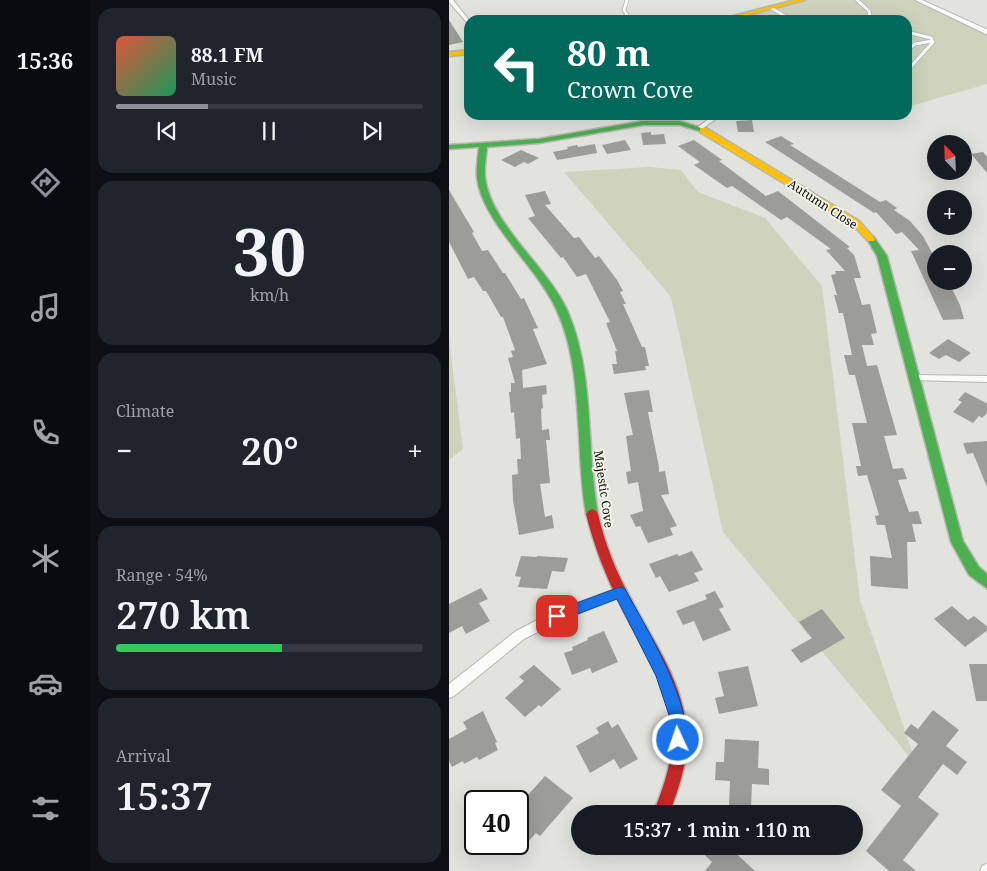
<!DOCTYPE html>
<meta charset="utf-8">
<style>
:root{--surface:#171b24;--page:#20242c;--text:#f1f3f6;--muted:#9ea1a6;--line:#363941;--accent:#8c9099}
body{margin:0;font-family:"Noto Serif",serif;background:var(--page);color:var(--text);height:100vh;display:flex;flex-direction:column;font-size:19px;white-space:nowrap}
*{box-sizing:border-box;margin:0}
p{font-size:16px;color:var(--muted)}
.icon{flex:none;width:28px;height:28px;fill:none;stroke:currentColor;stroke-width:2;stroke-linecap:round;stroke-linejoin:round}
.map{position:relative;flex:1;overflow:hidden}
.sheet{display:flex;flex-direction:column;gap:8px;padding:8px;background:#0d0f14;width:359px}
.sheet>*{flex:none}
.banner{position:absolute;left:15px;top:15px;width:448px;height:105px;border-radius:15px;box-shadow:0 5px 20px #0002;background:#00695c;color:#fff;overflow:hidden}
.needle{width:32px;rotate:337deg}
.buttons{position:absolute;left:478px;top:135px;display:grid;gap:10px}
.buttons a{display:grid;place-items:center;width:45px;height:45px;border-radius:50%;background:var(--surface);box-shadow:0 5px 20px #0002;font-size:25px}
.speed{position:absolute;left:15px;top:790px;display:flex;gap:10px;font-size:25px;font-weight:700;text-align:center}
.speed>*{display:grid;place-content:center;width:65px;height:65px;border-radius:50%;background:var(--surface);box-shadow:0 5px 20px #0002;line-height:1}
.speed .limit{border:2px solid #111;border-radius:8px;background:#fff;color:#111}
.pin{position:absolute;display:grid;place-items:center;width:42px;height:42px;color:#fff;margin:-21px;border-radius:10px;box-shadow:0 2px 8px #0006}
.me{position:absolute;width:55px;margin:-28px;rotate:357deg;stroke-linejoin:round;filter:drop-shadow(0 0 4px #0008)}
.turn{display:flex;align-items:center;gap:18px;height:105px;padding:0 20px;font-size:22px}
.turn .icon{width:65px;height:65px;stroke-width:2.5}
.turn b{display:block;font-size:35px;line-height:42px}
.big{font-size:38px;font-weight:600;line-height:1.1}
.sheet .card{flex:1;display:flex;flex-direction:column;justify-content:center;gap:8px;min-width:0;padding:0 18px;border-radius:15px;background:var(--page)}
.sheet .dial{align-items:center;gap:0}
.dial b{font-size:65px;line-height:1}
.song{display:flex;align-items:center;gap:15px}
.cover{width:60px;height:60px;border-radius:8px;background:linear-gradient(135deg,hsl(10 70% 55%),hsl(150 70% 35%))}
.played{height:5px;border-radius:2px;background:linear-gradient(90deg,var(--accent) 30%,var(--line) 30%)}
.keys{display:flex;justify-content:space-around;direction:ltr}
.heat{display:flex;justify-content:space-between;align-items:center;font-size:28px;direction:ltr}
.charge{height:8px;border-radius:4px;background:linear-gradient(90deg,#34c759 54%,var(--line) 0)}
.trip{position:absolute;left:122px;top:805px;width:292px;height:50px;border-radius:25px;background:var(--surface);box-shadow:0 5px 20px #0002;font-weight:600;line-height:50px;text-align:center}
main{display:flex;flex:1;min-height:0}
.menu{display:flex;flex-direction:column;width:90px;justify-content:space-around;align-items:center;background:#090b0e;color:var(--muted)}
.menu .icon{width:35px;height:35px}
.menu .selected{color:var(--accent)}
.menu b{font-size:22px;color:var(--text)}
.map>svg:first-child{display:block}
</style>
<main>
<nav class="menu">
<b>15:36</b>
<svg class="icon selected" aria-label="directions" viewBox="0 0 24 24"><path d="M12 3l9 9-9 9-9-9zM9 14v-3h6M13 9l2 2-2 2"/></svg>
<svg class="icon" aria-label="music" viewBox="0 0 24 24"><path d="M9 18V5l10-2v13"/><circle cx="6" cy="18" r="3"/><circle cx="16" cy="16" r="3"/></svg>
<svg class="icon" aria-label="phone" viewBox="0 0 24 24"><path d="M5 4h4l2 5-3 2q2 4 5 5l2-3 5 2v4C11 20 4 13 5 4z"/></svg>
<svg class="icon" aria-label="climate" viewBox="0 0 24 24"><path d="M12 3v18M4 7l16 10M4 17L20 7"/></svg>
<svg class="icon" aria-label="car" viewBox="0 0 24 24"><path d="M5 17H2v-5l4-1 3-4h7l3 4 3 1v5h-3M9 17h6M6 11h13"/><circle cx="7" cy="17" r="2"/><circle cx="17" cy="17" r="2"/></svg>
<svg class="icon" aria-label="filters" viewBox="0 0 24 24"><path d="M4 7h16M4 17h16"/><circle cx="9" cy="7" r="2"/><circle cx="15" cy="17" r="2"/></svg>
</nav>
<section class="sheet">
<div class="card">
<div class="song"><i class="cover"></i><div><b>88.1 FM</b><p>Music</p></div></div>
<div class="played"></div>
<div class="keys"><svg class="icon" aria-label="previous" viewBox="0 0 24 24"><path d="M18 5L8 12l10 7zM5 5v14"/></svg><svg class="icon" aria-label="pause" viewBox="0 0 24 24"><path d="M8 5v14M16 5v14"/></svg><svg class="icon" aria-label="next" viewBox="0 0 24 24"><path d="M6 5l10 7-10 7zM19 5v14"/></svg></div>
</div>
<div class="card dial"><b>30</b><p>km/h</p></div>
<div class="card"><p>Climate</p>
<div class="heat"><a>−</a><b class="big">20°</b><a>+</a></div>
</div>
<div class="card"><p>Range · 54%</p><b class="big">270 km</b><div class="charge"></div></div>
<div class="card"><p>Arrival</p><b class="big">15:37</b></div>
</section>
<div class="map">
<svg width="539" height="871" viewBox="0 0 539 871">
<rect width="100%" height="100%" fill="#e2e3dd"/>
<path fill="#cfd2bd" d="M353,0H468L538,35V84L458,107V20H283L281,18Z
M201,167L232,170L249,192L316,218L373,286L411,600L468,766L274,532L222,297L115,172Z
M0,339L14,449L0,460Z"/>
<path fill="#9c9d98" d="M0,20L14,42L0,45Z
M303,120L305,132H289L287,121Z
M202,132V135L215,134L217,144L194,145L192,133Z
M332,136L345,144L341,145L431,202L437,200L448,208L445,210L461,221L474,236L484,255H486V281H499L511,305L515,319L494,320L462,251L470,250L453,232L447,234L427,212L425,213L316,142Z
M176,140L182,150L158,154L153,145Z
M245,140L273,160L270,161L317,196L329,191L401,247L398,248L405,255L412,278H405L413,305L421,304L428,333L422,334L425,345H413L418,366L428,365L448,435L435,436L444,469L454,468L458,479L449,480L460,512L469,511L473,524H463L467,542H458L459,589L422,586L421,556L443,558L436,525H428L426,516L430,515L418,475L409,476L407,466H412L403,423H418L406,375H400L395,355H403L394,313H390L385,295H388L382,275L387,274L386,271H396L377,250L382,249L338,217L332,220L283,186L278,188L245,165L251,162L229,146Z
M146,144L148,153L108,160L104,152L119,149L118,147L128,145L129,147Z
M72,150L90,158L79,164L75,162L66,167L52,160Z
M534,152L539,158V174L522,154Z
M0,190L25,232L23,233L33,251L39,250L54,273H56L72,299L75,298L89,328L84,329L98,364L73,370L74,388L97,385L98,394L93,395L94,408L92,409L93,430L100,429L101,440H97L101,483L91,484L96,517L103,515L105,528L70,535L64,500L63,475L69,474L68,459H72L71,438L67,439L65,412L62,413L60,392H62V383H66L59,358L64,357L62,351L66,350L54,317H52L37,291H34L25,277L19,279L0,242Z
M96,191L102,204L96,205L125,238L130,237L146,258L150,256L168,280L174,291L171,292L177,304H174L193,347H196L200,366H196L197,370L165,374L163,364H168L166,351H168L157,323L161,322L137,274L128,277L114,257L112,258L79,218L86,216L76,195Z
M499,339L522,353L510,362L497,355L490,359L480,353Z
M200,390L204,412H199L210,467V472L216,471L220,494L212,495L228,526L221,528L224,535L199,543L191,526L187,527L181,515L194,511L189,482L179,484L177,472L182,471L177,436L184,435L175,393Z
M516,392L539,404V412L533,418L530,416L524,423L504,412L513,402L509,400Z
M539,441V487H538L524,453L518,454L514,443Z
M243,551L254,570L245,573L250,581L220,592L211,576L207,578L200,564L228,554L230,556Z
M72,556L88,557V556L119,558L115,572L103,571L98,589L69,587L72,577L66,576Z
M32,588L39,599L30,603L41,621L17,634L13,626L0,633V604Z
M266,591L275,607L270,609L282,630L254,641L245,621L234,625L227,611L258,599L256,595Z
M503,606L519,620L525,616L539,627V630L516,647L485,619Z
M373,609L396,638L352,663L342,650L363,638L350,622Z
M155,631L169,662L143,673L141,668L123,675L115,653L124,650L123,647L139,640L138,638Z
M520,664H539V701H527Z
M85,665L112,689L92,707L90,705L76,717L56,698L75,681L70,677Z
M299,666L309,706L270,714L266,698L275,696L269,672Z
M484,710L510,730L497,746L518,762L508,775L494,764L469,797L490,814L454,860L467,871H440L417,851L452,806L432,790L469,744L455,733L462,724L469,729Z
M34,711L48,742L46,743L49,750L30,760L28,757L15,764L14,761L3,767L0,761V739L18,729L14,722Z
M159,721L163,728L169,724L189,759L171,769L165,759L141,773L127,746L150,733L147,728Z
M276,739L310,741L309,768L320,769V785L303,784L302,807L280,805L281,781L266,780L267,762H275Z
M96,776L124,798L91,836L87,833L76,845L69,839V806Z
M246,846H279L306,871H256L263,862Z"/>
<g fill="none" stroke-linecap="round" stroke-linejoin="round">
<g stroke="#b6b6b2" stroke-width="4.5">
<path id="lane" d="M178,0L175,10L181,20
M408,0L420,11L421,18L419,20
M322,8L343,20
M197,20H204
M458,32L482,38L484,42L458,71
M462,47L466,44L483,41"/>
</g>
<g stroke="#b6b6b2" stroke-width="2">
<path id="street" d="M0,0H4L20,20V25L0,2Z
M466,0H473L539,30V35Z
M265,115H272L253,129H249V127Z
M466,375L539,376V382L463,380L461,378Z
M171,587L175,589L177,592L175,595L112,620L75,639L5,696L0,698V684L67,631L104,612Z
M539,863V871H531L533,866Z"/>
</g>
<g stroke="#b6b6b2" stroke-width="3">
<path id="fast" d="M194,121H231L258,130L254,132L231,125H194L90,143L38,147C37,157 35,167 36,177C41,224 100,268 119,312C146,375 137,448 149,514L147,517H139L137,514C126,450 135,369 108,311C89,267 34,224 28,178C27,168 29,157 30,147L0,149V145L90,139Z
M422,236L425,237L438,256L514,541L530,567L539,575V589L520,575L502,542L428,256L418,239Z"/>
</g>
<g stroke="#b6b6b2" stroke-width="3">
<path id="slow" d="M346,0H356L280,20H269Z
M20,50V54L0,56V52Z
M251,128H257L410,221L426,239L425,241H419L404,225L251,132Z"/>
</g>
<g stroke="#b6b6b2" stroke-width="3">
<path id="jam" d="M143,509L147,511L149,514C156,544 167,572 182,599C203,639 232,679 237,725C241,755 231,786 220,814H204C215,786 226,755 223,725C218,682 191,644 172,606C157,577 145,546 137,514L139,511Z"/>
</g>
<use href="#lane" stroke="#fbfbfa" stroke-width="3"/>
<use href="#street" fill="#fbfbfa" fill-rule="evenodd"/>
<use href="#fast" fill="#4caf50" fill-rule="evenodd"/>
<use href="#slow" fill="#ffc107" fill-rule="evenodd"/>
<use href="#jam" fill="#c62828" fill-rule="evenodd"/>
</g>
<path fill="#1a73e8" stroke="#114b97" d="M171,587L176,589C193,621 249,711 234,745L229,747L224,745L221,740L223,724L207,676L168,599L108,622L103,620L101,616L103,612Z"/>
<g text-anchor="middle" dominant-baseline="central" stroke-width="4" stroke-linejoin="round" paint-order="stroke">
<g font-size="12" fill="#0d0d0a" stroke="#f1f3e7">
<text transform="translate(374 204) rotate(33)">Autumn Close</text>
<text transform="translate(155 489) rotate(82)">Majestic Cove</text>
</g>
</g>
</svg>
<div class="buttons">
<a><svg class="needle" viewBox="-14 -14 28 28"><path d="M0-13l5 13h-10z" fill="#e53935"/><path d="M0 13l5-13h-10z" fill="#9ea1a6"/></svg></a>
<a>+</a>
<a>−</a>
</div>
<div class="speed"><div class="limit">40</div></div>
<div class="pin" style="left:108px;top:616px;background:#d93025"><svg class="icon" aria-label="arrive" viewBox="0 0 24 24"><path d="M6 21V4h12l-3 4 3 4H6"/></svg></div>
<svg class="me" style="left:229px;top:740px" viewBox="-20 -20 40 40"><circle r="17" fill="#1a73e8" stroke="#fff" stroke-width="3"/><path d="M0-11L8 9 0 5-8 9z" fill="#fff"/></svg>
<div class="trip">15:37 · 1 min · 110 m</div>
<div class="banner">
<div class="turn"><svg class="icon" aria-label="left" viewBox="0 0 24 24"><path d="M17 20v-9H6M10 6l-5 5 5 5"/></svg><div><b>80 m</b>Crown Cove</div></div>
</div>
</div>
</main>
